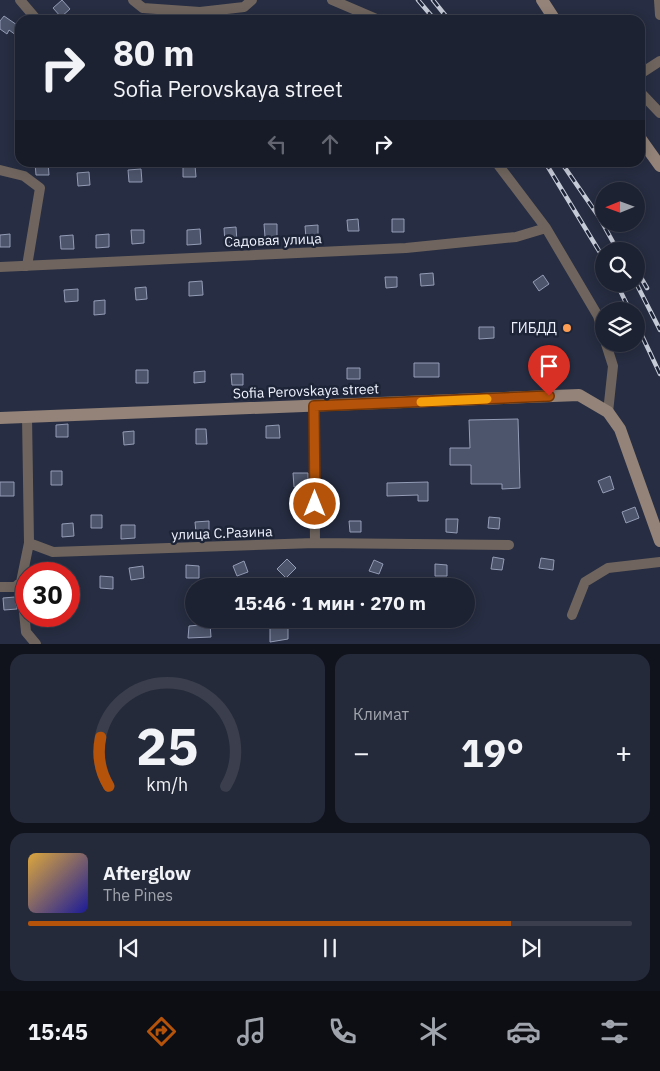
<!DOCTYPE html>
<html lang="ru">
<meta charset="utf-8">
<style>
:root{--surface:#1d2232;--page:#252a3a;--text:#f1f3f6;--muted:#a0a4ac;--line:#3b3f4d;--accent:#b45309}
body{margin:0;font-family:"IBM Plex Sans",sans-serif;background:var(--page);color:var(--text);height:100vh;display:flex;flex-direction:column;font-size:19px;white-space:nowrap}
*{box-sizing:border-box;margin:0}
p{font-size:16px;color:var(--muted)}
.icon{flex:none;width:28px;height:28px;fill:none;stroke:currentColor;stroke-width:2;stroke-linecap:round;stroke-linejoin:round}
.map{position:relative;height:644px;overflow:hidden}
.drawer{display:flex;flex-direction:column;gap:10px;padding:10px;background:#10131c;flex:1}
.drawer>*{flex:none}
.hud{position:absolute;left:15px;top:15px;width:630px;height:152px;border-radius:15px;box-shadow:0 2px 12px #0003,0 0 0 1px var(--line);background:#1d2232;color:var(--text);overflow:hidden}
.needle{width:32px;rotate:269deg}
.controls{position:absolute;left:595px;top:182px;display:grid;gap:10px}
.controls a{display:grid;place-items:center;width:50px;height:50px;border-radius:50%;background:var(--surface);box-shadow:0 2px 12px #0003,0 0 0 1px var(--line);font-size:25px}
.speed{position:absolute;left:15px;top:562px;display:flex;gap:10px;font-size:25px;font-weight:700;text-align:center}
.speed>*{display:grid;place-content:center;width:65px;height:65px;border-radius:50%;background:var(--surface);box-shadow:0 2px 12px #0003,0 0 0 1px var(--line);line-height:1}
.speed .limit{border:8px solid #d22;background:#fff;color:#111}
.pin{position:absolute;display:grid;place-items:center;width:42px;height:42px;color:#fff;margin:-51px -21px;border-radius:50% 50% 50% 0;rotate:-45deg;box-shadow:0 0 5px #0007}
.pin .icon{rotate:45deg}
.me{position:absolute;width:55px;margin:-28px;rotate:0deg;stroke-linejoin:round;filter:drop-shadow(0 0 4px #0008)}
.turn{display:flex;align-items:center;gap:18px;height:105px;padding:0 15px;font-size:22px}
.turn .icon{width:65px;height:65px;stroke-width:2.5}
.turn b{display:block;font-size:35px;line-height:42px}
.lanes{display:flex;align-items:center;height:48px;padding:0 15px;background:#0003;justify-content:center;gap:25px;direction:ltr}
.lanes .off{opacity:.35}
.big{font-size:38px;font-weight:800;line-height:1.1}
.drawer .tile{flex:1;display:flex;flex-direction:column;justify-content:center;gap:8px;min-width:0;padding:0 18px;border-radius:15px;background:var(--page)}
.drawer .dial{align-items:center;gap:0}
.dial svg{height:130px;overflow:visible;fill:none;stroke:var(--line);stroke-width:7;stroke-linecap:round;text-anchor:middle}
.dial text{fill:var(--text);stroke:none}
.song{display:flex;align-items:center;gap:15px}
.cover{width:60px;height:60px;border-radius:8px;background:linear-gradient(135deg,hsl(40 70% 55%),hsl(240 70% 35%))}
.played{height:5px;border-radius:2px;background:linear-gradient(90deg,var(--accent) 80%,var(--line) 80%)}
.keys{display:flex;justify-content:space-around;direction:ltr}
.heat{display:flex;justify-content:space-between;align-items:center;font-size:28px;direction:ltr}
.drawer .tiles{flex:1;display:grid;gap:10px;grid-template-columns:1fr 1fr}
.tile:last-child{grid-column:span 2}
.trip{position:absolute;left:185px;top:578px;width:290px;height:50px;border-radius:25px;background:var(--surface);box-shadow:0 2px 12px #0003,0 0 0 1px var(--line);font-weight:800;line-height:50px;text-align:center}
.menu{display:flex;height:80px;justify-content:space-around;align-items:center;background:#0c0e14;color:var(--muted)}
.menu .icon{width:35px;height:35px}
.menu .on{color:var(--accent)}
.menu b{font-size:22px;color:var(--text)}
.map>svg:first-child{display:block}
</style>
<div class="map">
<svg width="660" height="644" viewBox="0 0 660 644">
<rect width="100%" height="100%" fill="#272d42"/>
<path fill="#4d556c" stroke="#949db6" d="M62,0L70,9L61,17L53,8Z
M4,16L20,27V38L9,30L7,34L0,29V21Z
M48,162L49,175H36L35,163Z
M183,165H195L196,177H183Z
M141,169L142,182H129L128,170Z
M89,172L90,185L78,186L77,173Z
M358,219L359,231H348L347,220Z
M392,219H404V232H392Z
M264,224H277V236L265,237Z
M318,225V237L306,238L305,226Z
M236,227L237,242L225,243L224,228Z
M200,229L201,244L187,245V230Z
M131,230H144V243L132,244Z
M10,234V247H0V235Z
M109,234V247L96,248V235Z
M73,235L74,249H61L60,236Z
M433,273L434,285L421,286L420,274Z
M543,275L549,284L539,291L533,282Z
M385,277H397V287L386,288Z
M202,281L203,295L189,296V282Z
M146,287L147,299L136,300L135,288Z
M78,289V301L65,302L64,290Z
M105,300V314L94,315V301Z
M479,327H494V338L479,339Z
M414,363H439V377H414Z
M347,368H360V379H347Z
M136,370H148V383H136Z
M205,371V382L194,383V372Z
M231,374H243V385H232Z
M518,419L520,488L502,489V484H471V465H450V448H470L469,420Z
M68,424V437H56V425Z
M279,425L280,438H266V426Z
M196,429H206L207,444H196Z
M134,431V444L124,445L123,432Z
M51,471H62V485H51Z
M293,473H308V487H294Z
M610,476L614,489L603,493L598,481Z
M0,482H14V496H0Z
M428,482V501H418V495L387,496V483Z
M635,507L639,518L626,523L622,512Z
M91,515H102V528H91Z
M489,517L500,518L499,529L488,528Z
M446,519H458L457,533L446,532Z
M209,521V533H196L195,522Z
M349,521H361V532H350Z
M73,523L74,536L62,537V524Z
M121,525H135V538L121,539Z
M493,557L504,559L502,570L491,569Z
M541,558L554,560L553,570L539,568Z
M287,559L296,568L286,578L277,569Z
M374,560L383,564L379,574L369,571Z
M244,561L248,572L237,576L233,566Z
M435,564L447,565V576H435Z
M186,565L199,566V578H186Z
M143,566L144,578L131,580L129,568Z
M100,576L113,577V589L100,588Z
M15,597L17,609L4,610L3,598Z
M210,624L211,637L188,638L189,626Z
M270,625H288V639L270,642Z"/>
<g fill="none" stroke-linecap="round" stroke-linejoin="round">
<path stroke="#6f655e" stroke-width="10" d="M20,0L37,20
M133,0L143,8L200,12L244,7L252,0
M332,0L379,20
M659,0L660,15
M640,74L660,61
M640,92L660,113
M496,162L546,228L598,316L604,335
M0,170L24,176L40,188L27,266
M0,267L406,248L516,237L546,228
M606,344L613,366L608,412
M314,406L315,543
M27,416L29,543L21,582L26,632L36,644
M29,543L53,552L315,543L509,545
M0,587H15L21,582
M572,615L585,582L608,568L660,562"/>
<path stroke="#938378" stroke-width="12" d="M542,0L555,20
M640,138L660,166
M0,418L579,395L608,412L620,429L660,541"/>
<g stroke="#c6cbd8" stroke-width="4.5">
<path id="rail" d="M418,0L435,20
M433,0L449,20
M545,162L604,259
M561,162L599,217L618,251
M636,269L647,288
M636,283L660,330
M617,284L630,311
M636,323L660,374"/>
</g>
<use href="#rail" stroke="#1d2437" stroke-width="2.5" stroke-dasharray="8" stroke-linecap="butt"/>
</g>
<g fill="none" stroke-linecap="round" stroke-linejoin="round">
<g stroke="#753606" stroke-width="12">
<path id="route" d="M315,504L314,406L549,396"/>
</g>
<use href="#route" stroke="#b45309" stroke-width="9"/>
<path stroke="#f59e0b" stroke-width="9" d="M421,402L487,399"/>
</g>
<circle fill="#fd9d54" stroke="#1d2437" stroke-width="2" cx="567" cy="328" r="5"/>
<g text-anchor="middle" dominant-baseline="central" stroke-width="5" stroke-linejoin="round" paint-order="stroke">
<g font-size="14" fill="#eff3fe" stroke="#1d2437">
<text transform="translate(273 240) rotate(-2)">Садовая улица</text>
<text transform="translate(306 391) rotate(-2)">Sofia Perovskaya street</text>
<text transform="translate(222 533) rotate(-2)">улица С.Разина</text>
</g>
<g font-size="14" fill="#eff3fe" stroke="#1d2437" text-anchor="end">
<text x="557" y="328">ГИБДД</text>
</g>
</g>
</svg>
<div class="controls">
<a><svg class="needle" viewBox="-14 -14 28 28"><path d="M0-13l5 13h-10z" fill="#e53935"/><path d="M0 13l5-13h-10z" fill="#a0a4ac"/></svg></a>
<a><svg class="icon" aria-label="search" viewBox="0 0 24 24"><circle cx="10" cy="10" r="6"/><path d="M15 15l6 6"/></svg></a>
<a><svg class="icon" aria-label="layers" viewBox="0 0 24 24"><path d="M12 4l9 5-9 5-9-5zM3 14l9 5 9-5"/></svg></a>
</div>
<div class="speed"><div class="limit">30</div></div>
<div class="pin" style="left:549px;top:396px;background:#d93025"><svg class="icon" aria-label="arrive" viewBox="0 0 24 24"><path d="M6 21V4h12l-3 4 3 4H6"/></svg></div>
<svg class="me" style="left:315px;top:504px" viewBox="-20 -20 40 40"><circle r="17" fill="#b45309" stroke="#fff" stroke-width="3"/><path d="M0-11L8 9 0 5-8 9z" fill="#fff"/></svg>
<div class="trip">15:46 · 1 мин · 270 m</div>
<div class="hud">
<div class="turn"><svg class="icon" aria-label="right" viewBox="0 0 24 24"><path d="M7 20v-9h11M14 6l5 5-5 5"/></svg><div><b>80 m</b>Sofia Perovskaya street</div></div>
<div class="lanes"><svg class="icon off" aria-label="left" viewBox="0 0 24 24"><path d="M17 20v-9H6M10 6l-5 5 5 5"/></svg><svg class="icon off" aria-label="ahead" viewBox="0 0 24 24"><path d="M12 20V5M6 11l6-6 6 6"/></svg><svg class="icon" aria-label="right" viewBox="0 0 24 24"><path d="M7 20v-9h11M14 6l5 5-5 5"/></svg></div>
</div>
</div>
<section class="drawer">
<div class="tiles">
<div class="tile dial"><svg viewBox="0 0 100 80">
<path d="M14 69A42 42 0 1 1 86 69"/>
<path d="M14 69A42 42 0 0 1 9 39" stroke="#b45309"/>
<text x="50" y="56" font-size="32" font-weight="700">25</text>
<text x="50" y="72" font-size="11">km/h</text>
</svg></div>
<div class="tile"><p>Климат</p>
<div class="heat"><a>−</a><b class="big">19°</b><a>+</a></div>
</div>
<div class="tile">
<div class="song"><i class="cover"></i><div><b>Afterglow</b><p>The Pines</p></div></div>
<div class="played"></div>
<div class="keys"><svg class="icon" aria-label="previous" viewBox="0 0 24 24"><path d="M18 5L8 12l10 7zM5 5v14"/></svg><svg class="icon" aria-label="pause" viewBox="0 0 24 24"><path d="M8 5v14M16 5v14"/></svg><svg class="icon" aria-label="next" viewBox="0 0 24 24"><path d="M6 5l10 7-10 7zM19 5v14"/></svg></div>
</div>
</div>
</section>
<nav class="menu">
<b>15:45</b>
<svg class="icon on" aria-label="directions" viewBox="0 0 24 24"><path d="M12 3l9 9-9 9-9-9zM9 14v-3h6M13 9l2 2-2 2"/></svg>
<svg class="icon" aria-label="music" viewBox="0 0 24 24"><path d="M9 18V5l10-2v13"/><circle cx="6" cy="18" r="3"/><circle cx="16" cy="16" r="3"/></svg>
<svg class="icon" aria-label="phone" viewBox="0 0 24 24"><path d="M5 4h4l2 5-3 2q2 4 5 5l2-3 5 2v4C11 20 4 13 5 4z"/></svg>
<svg class="icon" aria-label="climate" viewBox="0 0 24 24"><path d="M12 3v18M4 7l16 10M4 17L20 7"/></svg>
<svg class="icon" aria-label="car" viewBox="0 0 24 24"><path d="M5 17H2v-5l4-1 3-4h7l3 4 3 1v5h-3M9 17h6M6 11h13"/><circle cx="7" cy="17" r="2"/><circle cx="17" cy="17" r="2"/></svg>
<svg class="icon" aria-label="filters" viewBox="0 0 24 24"><path d="M4 7h16M4 17h16"/><circle cx="9" cy="7" r="2"/><circle cx="15" cy="17" r="2"/></svg>
</nav>
